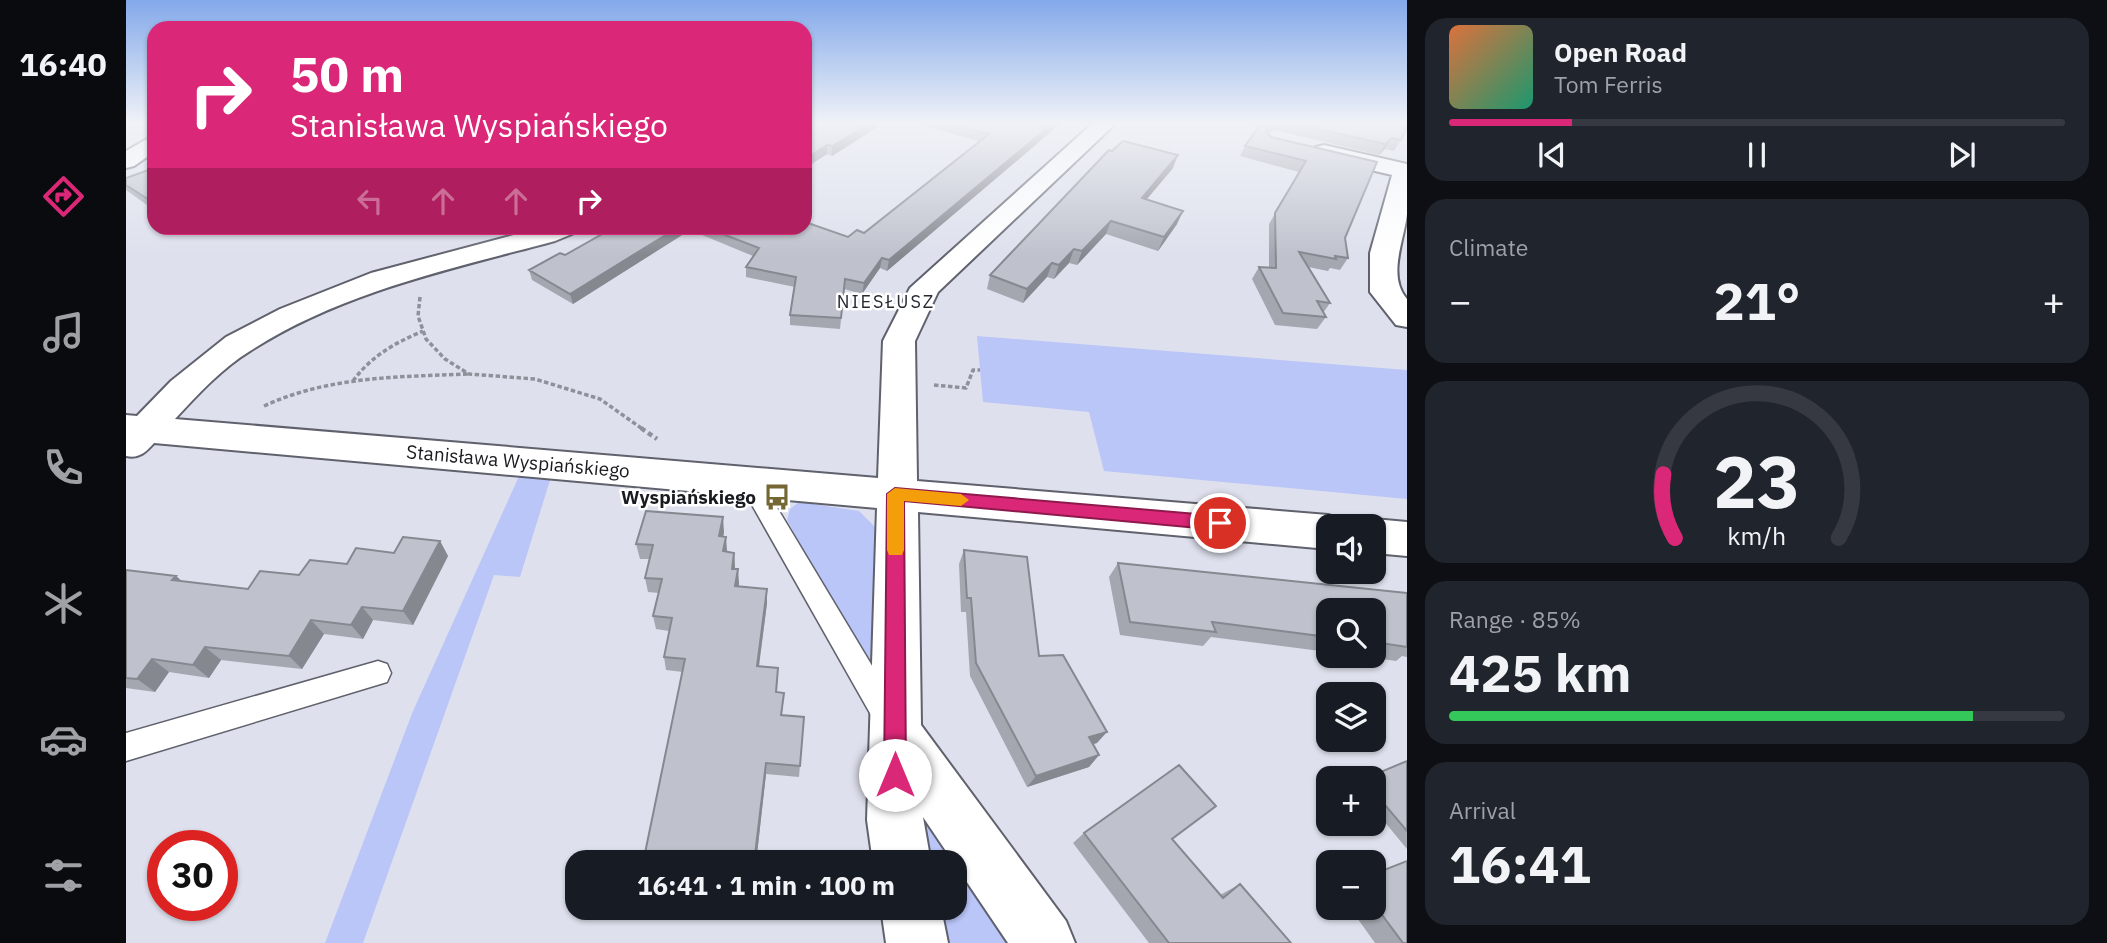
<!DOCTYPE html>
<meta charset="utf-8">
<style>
:root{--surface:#171b24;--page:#20242c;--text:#f1f3f6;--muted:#9ea1a6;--line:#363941;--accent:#db2777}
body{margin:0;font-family:"IBM Plex Sans",sans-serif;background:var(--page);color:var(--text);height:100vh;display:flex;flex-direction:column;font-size:26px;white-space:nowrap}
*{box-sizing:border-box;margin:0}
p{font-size:23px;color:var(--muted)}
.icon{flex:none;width:38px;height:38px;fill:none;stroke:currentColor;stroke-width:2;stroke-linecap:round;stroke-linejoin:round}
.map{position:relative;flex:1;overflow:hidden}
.side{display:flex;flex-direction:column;gap:18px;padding:18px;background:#0d0f14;width:700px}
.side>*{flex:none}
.banner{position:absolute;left:21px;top:21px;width:665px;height:214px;border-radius:21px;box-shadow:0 2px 5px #0004;background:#db2777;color:#fff;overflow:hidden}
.fabs{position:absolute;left:1190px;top:514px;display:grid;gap:14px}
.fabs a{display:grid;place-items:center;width:70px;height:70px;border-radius:14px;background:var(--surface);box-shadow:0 2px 5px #0004;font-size:35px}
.speed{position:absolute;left:21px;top:830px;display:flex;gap:14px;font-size:35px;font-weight:700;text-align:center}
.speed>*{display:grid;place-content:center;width:91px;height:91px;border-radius:50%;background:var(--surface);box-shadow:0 2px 5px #0004;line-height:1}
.speed .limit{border:10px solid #d22;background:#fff;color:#111}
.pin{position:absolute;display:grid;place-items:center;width:60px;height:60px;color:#fff;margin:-30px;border:4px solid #fff;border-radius:50%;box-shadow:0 2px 7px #0007}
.me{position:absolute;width:77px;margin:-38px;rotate:0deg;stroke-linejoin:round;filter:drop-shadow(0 0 5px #0008)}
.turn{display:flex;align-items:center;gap:24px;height:147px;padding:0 28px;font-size:32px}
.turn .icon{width:91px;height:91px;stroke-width:2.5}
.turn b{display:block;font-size:49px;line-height:60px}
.lanes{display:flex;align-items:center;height:66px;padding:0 28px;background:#0003;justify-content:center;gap:35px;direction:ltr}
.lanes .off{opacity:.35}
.big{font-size:52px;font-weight:700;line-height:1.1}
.side .widget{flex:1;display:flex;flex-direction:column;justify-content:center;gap:10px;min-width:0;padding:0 24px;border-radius:21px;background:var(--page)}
.side .dial{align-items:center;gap:0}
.dial svg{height:182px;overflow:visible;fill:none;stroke:var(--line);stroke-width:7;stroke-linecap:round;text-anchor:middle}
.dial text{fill:var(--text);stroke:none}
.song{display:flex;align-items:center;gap:21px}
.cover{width:84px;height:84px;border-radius:10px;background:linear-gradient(135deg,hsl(20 70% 55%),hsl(160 70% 35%))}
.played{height:7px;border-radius:4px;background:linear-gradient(90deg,var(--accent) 20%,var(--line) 20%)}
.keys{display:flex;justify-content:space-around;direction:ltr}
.heat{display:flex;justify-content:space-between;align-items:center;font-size:38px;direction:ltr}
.charge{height:10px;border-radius:5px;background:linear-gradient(90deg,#34c759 85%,var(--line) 0)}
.trip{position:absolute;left:439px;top:850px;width:402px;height:70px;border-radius:21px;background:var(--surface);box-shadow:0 2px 5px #0004;font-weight:700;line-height:70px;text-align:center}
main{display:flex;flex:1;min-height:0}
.tab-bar{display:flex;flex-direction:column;width:126px;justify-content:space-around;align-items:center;background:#090b0e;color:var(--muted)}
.tab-bar .icon{width:49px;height:49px}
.tab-bar .current{color:var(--accent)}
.tab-bar b{font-size:32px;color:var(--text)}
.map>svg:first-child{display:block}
</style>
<main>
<nav class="tab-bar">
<b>16:40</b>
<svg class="icon current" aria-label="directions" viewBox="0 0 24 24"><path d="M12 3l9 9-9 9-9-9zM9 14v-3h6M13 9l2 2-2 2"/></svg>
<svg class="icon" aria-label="music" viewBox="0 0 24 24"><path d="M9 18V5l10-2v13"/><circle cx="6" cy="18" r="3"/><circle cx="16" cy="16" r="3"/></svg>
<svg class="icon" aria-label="phone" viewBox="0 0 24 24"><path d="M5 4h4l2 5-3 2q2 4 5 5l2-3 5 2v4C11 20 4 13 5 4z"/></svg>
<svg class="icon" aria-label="climate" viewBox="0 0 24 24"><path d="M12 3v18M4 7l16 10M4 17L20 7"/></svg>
<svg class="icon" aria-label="car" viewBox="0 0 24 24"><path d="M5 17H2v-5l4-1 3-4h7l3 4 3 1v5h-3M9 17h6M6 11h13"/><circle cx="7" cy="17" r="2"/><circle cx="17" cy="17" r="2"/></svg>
<svg class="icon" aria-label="filters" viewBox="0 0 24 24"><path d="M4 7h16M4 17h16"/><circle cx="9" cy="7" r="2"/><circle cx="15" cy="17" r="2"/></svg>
</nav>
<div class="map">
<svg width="1281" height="943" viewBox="0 0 1281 943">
<rect width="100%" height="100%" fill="#dee1ed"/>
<path fill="#bac5f8" d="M851,336L1281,370V499L978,471L963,412L857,402Z
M394,474L425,477L394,577L368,575L237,943H199L287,711Z
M673,502L733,511L750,528L747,658L739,664L661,520L664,509Z
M799,806L884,943H820L813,908H830V863H803L793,816Z"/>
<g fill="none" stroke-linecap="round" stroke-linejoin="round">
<g stroke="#5f616c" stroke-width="3">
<path id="lane" d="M624,474L632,476L769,704L773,713L769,722L759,726L749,722L613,482L616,476Z
M252,661L261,664L265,673L261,682L0,761V733Z"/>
</g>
<g stroke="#5f616c" stroke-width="4">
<path id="street" d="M966,124H989L812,292L789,341L791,481L1202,515L1217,520L1220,527H1202V549L792,512L795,725L940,921L949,943H882L797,817L805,863H747L741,820L751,508L28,443C20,452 13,459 0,456V415L11,416L45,381L100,337L154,309L245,273L414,228H450L446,234L429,241C325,269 215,292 124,351C96,368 71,395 49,419L752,478L757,341L784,288Z
M1198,145L1281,164C1281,181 1281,198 1281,214C1278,241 1261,276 1281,299V327L1270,325L1244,292V253L1266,175L1190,157L1186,152L1190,147Z
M1248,519L1281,522V556L1248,553V527H1232Z
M755,908H815L822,943H760Z"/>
</g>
<g stroke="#5f616c" stroke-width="4">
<path id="secondary" d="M28,135V152L8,166L0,168V151Z"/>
</g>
<path stroke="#8e9199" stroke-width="3.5" stroke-dasharray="4.5 2.5" stroke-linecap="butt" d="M294,297L292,316L300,339L319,359L343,374L409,379L474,399L518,430
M227,381C245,356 269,343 297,331
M808,385L840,388L847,370H854
M138,406C203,376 272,377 342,374"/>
<path stroke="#8e9199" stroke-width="4.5" stroke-dasharray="5 3.5" stroke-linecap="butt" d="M515,428L531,439"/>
<use href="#lane" fill="#fff" fill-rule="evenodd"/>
<use href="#street" fill="#fff" fill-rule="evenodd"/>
<use href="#secondary" fill="#fff" fill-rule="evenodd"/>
</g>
<path fill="#a4a7b0" d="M679,124H756L706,156L701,154L679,168Z
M791,124H934L761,271L754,268L736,294L718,289L714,329L664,325V315L669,287L620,277V267L627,256L564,230L447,304L406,280L403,270L439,255L487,228H679L722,237L738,233L853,141Z
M1117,124H1281L1275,140L1268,151L1259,149L1253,155L1149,130L1141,133L1145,137L1251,162L1219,238L1222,258L1214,270L1204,268L1202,271L1182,267L1204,303L1197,313L1200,317L1191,329L1149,325L1126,279L1133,267L1143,268V224L1173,172L1114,156L1119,146L1132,127Z
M28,168V210L0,190V178Z
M1047,168L1020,200L1051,224L1032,251L980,234L951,265L943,263L928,279L921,277L897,303L861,289L864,275Z
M598,532L597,537L601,552L608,553L609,569L613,583V586L641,603L633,667L652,668L651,692L658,693L656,715L678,717L673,777L640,774L630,863H520L518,858L557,672L540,670L538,657L543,631L530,629L527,616L533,593L522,592L519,578L523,559H514L510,544Z
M314,541L322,556L287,625L247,620L237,639L198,634L176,669L95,660L83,678L43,672L29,692L0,688V570L50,576L56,581L122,589Z
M838,550L913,656L971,743L967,744L973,755L963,767L901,787L844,676L840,612H835L833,564Z
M992,563L1281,593V657L1276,656L1270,661L1235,656H1248V611H1202V652L1085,637L1077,646L994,635L983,577Z
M1281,761V849L1248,809V779Z
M958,833L1046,839L1094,895L1114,884L1165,943H1023L947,843Z
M1248,874L1281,943H1249L1224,908H1248Z"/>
<path fill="#868890" d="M743,124H756L706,156V146Z
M926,124H934L761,271L763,260Z
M1143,124H1152L1149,130L1138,134Z
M1266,138L1259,149L1253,155L1259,144Z
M701,145V154L679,168V159Z
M1052,155L1047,168L1010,212L1016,198Z
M1057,211L1051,224L1032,251L1038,237Z
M985,221L980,234L951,265L956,251Z
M551,228H563L564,230L447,304L444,294Z
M948,249L943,263L928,279L933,265Z
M756,258L754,268L736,294L738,283Z
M926,263L921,277L897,303L901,289Z
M597,517L598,532L594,551L593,536Z
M600,537L601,551H597Z
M314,541L322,556L287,625L277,611Z
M608,553L609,567L607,583L606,569Z
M612,569L613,583L610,600L609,586Z
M50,576L65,590L46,580Z
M641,589V603L631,679V666Z
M236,607L247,620L237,639L225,625Z
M185,620L198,634L176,669L163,656Z
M79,647L95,660L83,678L67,665Z
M26,659L43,672L29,692L11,679Z
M981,732L971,743L954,748L963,737Z
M973,755L963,767L901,787L910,776Z
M640,763V774L630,863H628Z"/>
<path fill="#bfc2cd" stroke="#868890" stroke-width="2" d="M679,124H743L706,146L701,145L679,159Z
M825,124H926L763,260L756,258L738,283L719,279L715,318L664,315L670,277L620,267L633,248L581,228H679V222L722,237L731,230L738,233L863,134Z
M1135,124H1143L1140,131L1145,137L1251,162L1219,238L1222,258L1209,256L1210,259L1173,252L1204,303L1191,301L1200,317L1157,313L1133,267L1150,268L1149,213L1180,161L1119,146Z
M1169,124H1281V127L1275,140L1266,138L1259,144Z
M997,141L1052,155L1016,198L1057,211L1038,237L985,221L956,251L948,249L933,265L926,263L901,289L864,275L983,150L986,151Z
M28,168V203L0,185V178Z
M487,228H551L444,294L403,270L434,253L439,255Z
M520,511L597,517L593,536L600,537L597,551L608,553L606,569H612L609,586L641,589L631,666L652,668L650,692L658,693L655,715L678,717L674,766L640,763L628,863H561L518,858L559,659L538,657L546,618L527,616L536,579L519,578L527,545L510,544Z
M277,537L314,541L277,611L236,607L225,625L185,620L163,656L79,647L67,665L26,659L11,679L0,678V570L50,576L46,580L122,589L134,571L173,575L184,560L221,564L230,548L268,553Z
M838,550L901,557L913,656L937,655L981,732L963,737L973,755L910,776L850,663L845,598H841Z
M992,563L1281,593V647L1248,642V611H1202V637L1086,622L1090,632L1004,622Z
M1281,761V831L1248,792V779H1238Z
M1053,765L1090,806L1046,839L1097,898L1114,884L1165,943H1043L958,833Z
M1281,861V943H1277L1248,904V874Z"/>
<linearGradient id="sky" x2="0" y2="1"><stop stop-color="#83a9ea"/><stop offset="0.48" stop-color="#f0f2f7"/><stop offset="1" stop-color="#f0f2f7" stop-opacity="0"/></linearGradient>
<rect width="1281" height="256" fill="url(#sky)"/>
<path fill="#db2777" stroke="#8e194d" stroke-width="2" d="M769,488L1094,516L1100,518L1103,523L1100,528L1094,530L778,501L780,775L776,783L769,786L761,783L758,775L761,494Z"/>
<path fill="#f59e0b" d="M769,488L835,494L843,500L835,506L778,501V550L776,555H763L761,550V494Z"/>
<defs>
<g id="bus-bare" transform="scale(2.1)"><path d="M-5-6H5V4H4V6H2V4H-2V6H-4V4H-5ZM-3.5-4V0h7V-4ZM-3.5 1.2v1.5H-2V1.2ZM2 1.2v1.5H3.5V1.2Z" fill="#746734" stroke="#fff" stroke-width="2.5" paint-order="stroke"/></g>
</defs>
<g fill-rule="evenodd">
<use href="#bus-bare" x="651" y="497"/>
</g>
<g text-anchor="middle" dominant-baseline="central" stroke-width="5" stroke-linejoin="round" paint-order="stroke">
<g font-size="18" letter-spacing="2" fill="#282a33" stroke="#fff">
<text x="760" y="301">NIESŁUSZ</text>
</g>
<g font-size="19" fill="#1a1b1f" stroke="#fff">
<text transform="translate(392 461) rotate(5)">Stanisława Wyspiańskiego</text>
</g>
<g font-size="19" font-weight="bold" fill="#1a1b1f" stroke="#fff" text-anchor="end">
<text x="630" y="497">Wyspiańskiego</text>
</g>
</g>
</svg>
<div class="fabs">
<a><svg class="icon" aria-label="sound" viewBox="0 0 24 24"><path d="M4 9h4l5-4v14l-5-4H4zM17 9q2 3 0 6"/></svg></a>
<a><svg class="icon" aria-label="search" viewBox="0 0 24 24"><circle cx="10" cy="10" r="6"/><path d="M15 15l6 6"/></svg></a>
<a><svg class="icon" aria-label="layers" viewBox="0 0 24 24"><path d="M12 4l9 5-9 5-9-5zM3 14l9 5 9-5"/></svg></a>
<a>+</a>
<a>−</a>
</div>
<div class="speed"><div class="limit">30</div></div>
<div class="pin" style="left:1094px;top:523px;background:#d93025"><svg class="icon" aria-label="arrive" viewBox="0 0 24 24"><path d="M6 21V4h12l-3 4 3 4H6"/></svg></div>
<svg class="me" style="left:769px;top:775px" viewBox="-20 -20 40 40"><circle r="19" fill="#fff"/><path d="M0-13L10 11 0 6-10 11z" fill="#db2777"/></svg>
<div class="trip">16:41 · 1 min · 100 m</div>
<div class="banner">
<div class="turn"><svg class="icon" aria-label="right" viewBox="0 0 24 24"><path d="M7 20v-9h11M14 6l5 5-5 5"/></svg><div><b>50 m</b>Stanisława Wyspiańskiego</div></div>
<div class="lanes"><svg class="icon off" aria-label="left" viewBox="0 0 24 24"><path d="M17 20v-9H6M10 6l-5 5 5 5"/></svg><svg class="icon off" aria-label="ahead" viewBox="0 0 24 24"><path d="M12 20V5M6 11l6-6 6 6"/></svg><svg class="icon off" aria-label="ahead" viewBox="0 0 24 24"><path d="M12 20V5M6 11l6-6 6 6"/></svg><svg class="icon" aria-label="right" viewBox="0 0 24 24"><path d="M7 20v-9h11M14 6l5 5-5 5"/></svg></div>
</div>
</div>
<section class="side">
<div class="widget">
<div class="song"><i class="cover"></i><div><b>Open Road</b><p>Tom Ferris</p></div></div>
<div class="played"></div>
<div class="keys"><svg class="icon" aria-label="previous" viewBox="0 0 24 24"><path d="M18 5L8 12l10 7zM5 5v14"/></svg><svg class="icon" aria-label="pause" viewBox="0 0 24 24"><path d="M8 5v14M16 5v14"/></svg><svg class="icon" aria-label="next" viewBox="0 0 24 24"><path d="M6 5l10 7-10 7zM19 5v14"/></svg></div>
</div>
<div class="widget"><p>Climate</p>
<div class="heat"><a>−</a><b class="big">21°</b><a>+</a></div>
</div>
<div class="widget dial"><svg viewBox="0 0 100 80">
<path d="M14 69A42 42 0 1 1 86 69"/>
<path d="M14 69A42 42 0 0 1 9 41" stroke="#db2777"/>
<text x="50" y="56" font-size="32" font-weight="700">23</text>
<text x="50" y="72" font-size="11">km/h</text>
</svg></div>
<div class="widget"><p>Range · 85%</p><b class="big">425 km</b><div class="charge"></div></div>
<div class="widget"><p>Arrival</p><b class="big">16:41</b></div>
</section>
</main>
